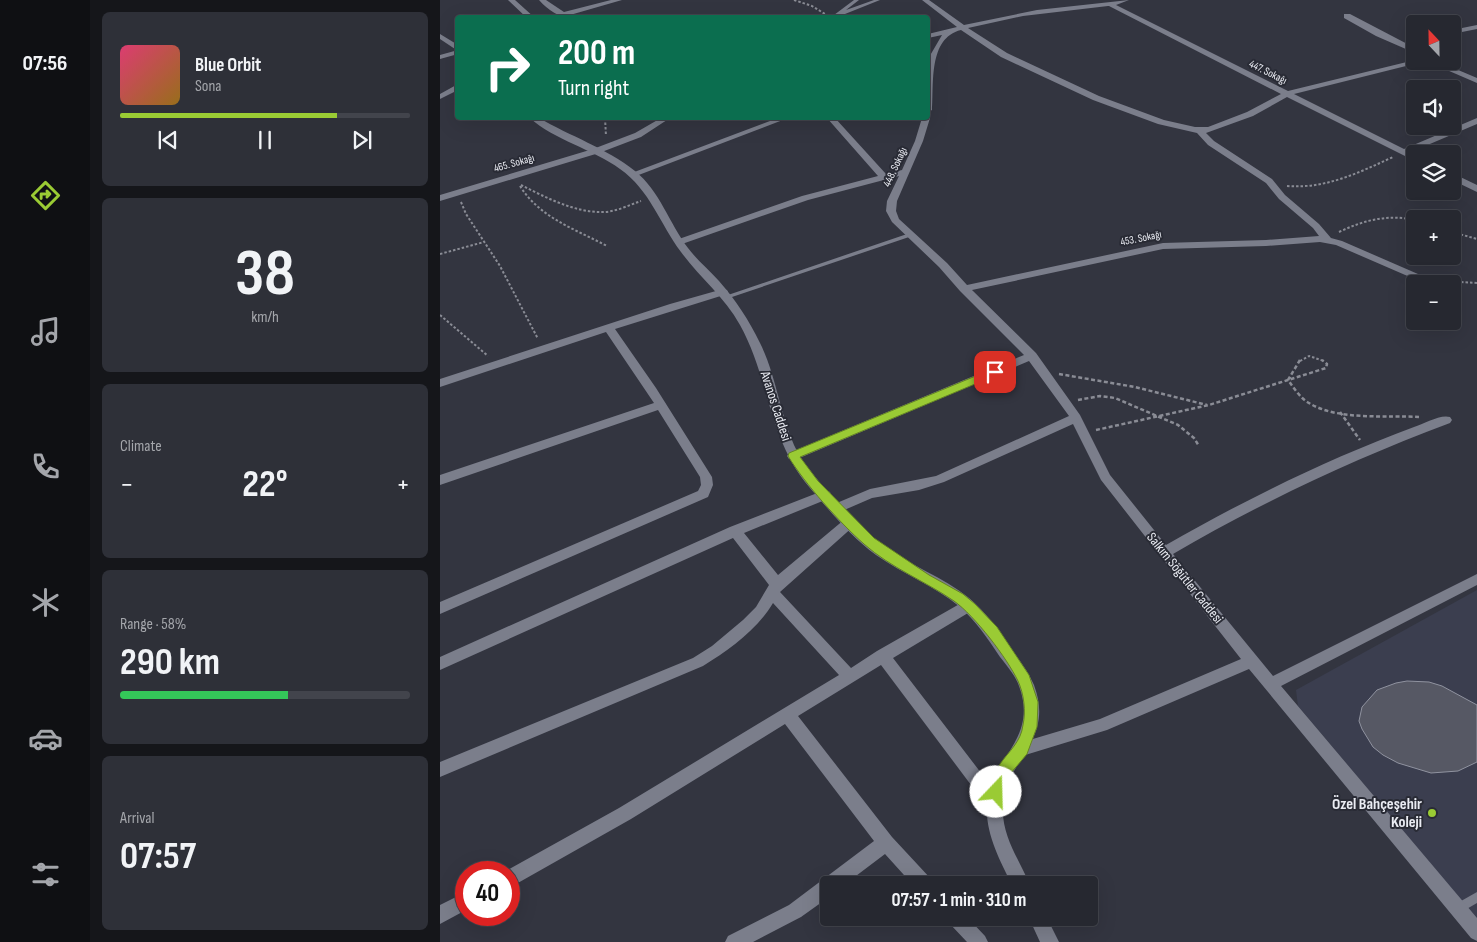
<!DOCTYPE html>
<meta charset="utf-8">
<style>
:root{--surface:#262830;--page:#2e3038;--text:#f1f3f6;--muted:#a4a6ab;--line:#42444c;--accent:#9acb34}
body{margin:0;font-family:"Sofia Sans Condensed",sans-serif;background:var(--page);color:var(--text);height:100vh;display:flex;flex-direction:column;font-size:19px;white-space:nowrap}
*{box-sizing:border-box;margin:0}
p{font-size:16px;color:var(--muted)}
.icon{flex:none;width:28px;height:28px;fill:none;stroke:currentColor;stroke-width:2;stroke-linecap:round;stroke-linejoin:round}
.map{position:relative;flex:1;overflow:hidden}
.panel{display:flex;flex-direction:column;gap:12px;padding:12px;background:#15161a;width:350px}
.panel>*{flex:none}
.guide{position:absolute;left:15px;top:15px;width:475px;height:105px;border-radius:5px;box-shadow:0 5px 20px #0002,0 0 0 1px var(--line);background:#0b6e4f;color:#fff;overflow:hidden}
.needle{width:32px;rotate:338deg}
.fabs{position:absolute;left:966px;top:15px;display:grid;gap:10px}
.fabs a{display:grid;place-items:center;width:55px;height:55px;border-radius:5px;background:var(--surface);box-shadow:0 5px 20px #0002,0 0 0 1px var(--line);font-size:25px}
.speed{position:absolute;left:15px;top:861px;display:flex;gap:10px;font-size:25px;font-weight:700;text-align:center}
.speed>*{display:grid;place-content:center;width:65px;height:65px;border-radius:50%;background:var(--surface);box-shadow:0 5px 20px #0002,0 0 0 1px var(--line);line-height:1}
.speed .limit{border:8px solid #d22;background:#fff;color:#111}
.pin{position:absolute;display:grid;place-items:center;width:42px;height:42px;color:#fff;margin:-21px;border-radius:10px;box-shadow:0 2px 8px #0006}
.me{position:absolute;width:55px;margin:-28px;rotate:21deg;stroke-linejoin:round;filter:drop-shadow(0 0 4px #0008)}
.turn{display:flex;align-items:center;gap:18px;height:105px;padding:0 20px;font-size:22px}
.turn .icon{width:65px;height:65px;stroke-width:2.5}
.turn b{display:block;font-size:35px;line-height:42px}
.big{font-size:38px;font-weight:700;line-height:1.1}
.panel .card{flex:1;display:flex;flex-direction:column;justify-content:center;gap:8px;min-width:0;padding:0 18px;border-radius:8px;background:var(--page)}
.panel .dial{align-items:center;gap:0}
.dial b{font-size:65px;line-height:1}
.song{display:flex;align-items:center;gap:15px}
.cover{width:60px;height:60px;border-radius:8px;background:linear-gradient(135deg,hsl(340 70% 55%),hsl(40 70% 35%))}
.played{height:5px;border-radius:2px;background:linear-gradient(90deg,var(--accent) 75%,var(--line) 75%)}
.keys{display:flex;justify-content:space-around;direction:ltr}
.heat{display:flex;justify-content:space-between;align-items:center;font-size:28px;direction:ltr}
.charge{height:8px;border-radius:4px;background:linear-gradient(90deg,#34c759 58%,var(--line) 0)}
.trip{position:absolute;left:380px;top:876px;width:278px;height:50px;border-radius:5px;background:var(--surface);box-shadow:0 5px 20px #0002,0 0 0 1px var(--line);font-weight:700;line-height:50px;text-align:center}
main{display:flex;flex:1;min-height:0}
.dock{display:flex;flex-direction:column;width:90px;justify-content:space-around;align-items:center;background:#0f1013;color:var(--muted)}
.dock .icon{width:35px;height:35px}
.dock .on{color:var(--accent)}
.dock b{font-size:22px;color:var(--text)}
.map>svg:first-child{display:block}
</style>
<main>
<nav class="dock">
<b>07:56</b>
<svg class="icon on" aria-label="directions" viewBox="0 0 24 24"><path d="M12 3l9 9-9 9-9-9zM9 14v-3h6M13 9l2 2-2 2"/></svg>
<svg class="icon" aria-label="music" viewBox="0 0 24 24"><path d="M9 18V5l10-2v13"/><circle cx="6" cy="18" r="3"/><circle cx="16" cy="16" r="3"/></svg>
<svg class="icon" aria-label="phone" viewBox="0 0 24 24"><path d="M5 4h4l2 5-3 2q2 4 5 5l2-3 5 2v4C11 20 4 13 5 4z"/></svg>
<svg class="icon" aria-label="climate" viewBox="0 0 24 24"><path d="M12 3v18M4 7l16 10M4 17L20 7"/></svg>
<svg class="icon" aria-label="car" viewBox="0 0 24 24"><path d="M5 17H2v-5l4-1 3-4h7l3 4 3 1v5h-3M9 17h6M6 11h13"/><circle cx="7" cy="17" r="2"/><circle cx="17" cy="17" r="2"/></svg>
<svg class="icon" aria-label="filters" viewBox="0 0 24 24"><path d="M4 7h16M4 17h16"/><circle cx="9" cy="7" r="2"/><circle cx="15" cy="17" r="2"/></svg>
</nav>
<section class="panel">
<div class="card">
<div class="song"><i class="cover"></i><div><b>Blue Orbit</b><p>Sona</p></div></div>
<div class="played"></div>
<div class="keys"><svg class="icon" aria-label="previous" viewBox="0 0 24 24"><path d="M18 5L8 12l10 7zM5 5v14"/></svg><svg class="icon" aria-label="pause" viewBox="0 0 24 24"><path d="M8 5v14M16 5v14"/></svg><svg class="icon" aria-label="next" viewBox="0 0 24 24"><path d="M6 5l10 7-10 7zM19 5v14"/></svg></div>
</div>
<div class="card dial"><b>38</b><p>km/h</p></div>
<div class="card"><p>Climate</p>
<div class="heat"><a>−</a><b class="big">22°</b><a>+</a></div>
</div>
<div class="card"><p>Range · 58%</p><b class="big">290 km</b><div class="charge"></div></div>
<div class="card"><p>Arrival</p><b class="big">07:57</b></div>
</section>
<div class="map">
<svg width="1037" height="942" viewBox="0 0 1037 942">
<rect width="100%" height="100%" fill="#333540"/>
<path fill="#3b3e4f" d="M1037,590V919L858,706L856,690Z"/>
<path fill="#565864" stroke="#9093a0" d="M967,681L989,682L1002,686L1037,705V762L1018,771L991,773L958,763L943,755L933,747L922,729L919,721L922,707L937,690L956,683Z"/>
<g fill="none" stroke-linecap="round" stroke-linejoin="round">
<path stroke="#8a8c95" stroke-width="2" stroke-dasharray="2.5 2" stroke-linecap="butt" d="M354,0L372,6L385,14
M165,118L166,136
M81,185C105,197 135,213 163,212C176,212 189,205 201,201
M80,186C100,218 135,229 167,246
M847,186C886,189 918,173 953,157
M21,202L26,214L60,266L98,339
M899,232C924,220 948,214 975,220
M1012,232L1037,239
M0,254L44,242
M1021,282L1037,283
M0,315L48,356
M860,361L869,356L884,361"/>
<path stroke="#8a8c95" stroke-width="2.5" stroke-dasharray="4 2.5" stroke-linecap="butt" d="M860,360L848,380L886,368L887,364L882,360
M619,374L695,387L767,405
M638,400L660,396L675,398L738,425L754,438L759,446
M900,412L920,440
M656,430L769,405L848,380C854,388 860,398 869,403C898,421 947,415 980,417"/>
<path fill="#7b7e8b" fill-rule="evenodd" d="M414,0H419L406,10L434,0H440L395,18H390Z
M470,233L472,234V236L289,298L287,299L284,297L285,296Z
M1037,892V903L1018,914L1014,913L1013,909L1014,905Z"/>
<path fill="#7b7e8b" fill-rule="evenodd" d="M68,0H75L95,18H87Z
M99,0H106L124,12L171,0H182L130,15L133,18C119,18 108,10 99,0Z
M482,0H489L524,25L597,10L689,0L676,5L848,91L975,60L986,61L854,94L964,149L1037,118V124L971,152L975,155V161L847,97L813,116L766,133L774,141L832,179L845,195L879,224L891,238L902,241L1001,284H986L896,245L880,242L826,246L723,249L532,290L596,353L640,415L670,475L726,545C806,499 888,459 974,427C984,424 1000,414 1010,417L1012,420L1010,423C914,459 822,502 733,554L833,676L1037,574V585L841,686L1037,918V941L1031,938L809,669L667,730L582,756L576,754L574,749L576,744L660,719L801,659L661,480L633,424L504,482L479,490L432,498L402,511H392L391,508L392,505L430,489L496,476L629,416L589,361L357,459H349L347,456L349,453L584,355L520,291L499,267L452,222L446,211L447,201L459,176L368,200L242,244H236V240L362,196L438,176L387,118H395L446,174L462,170L475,141L482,118L489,116L490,118L483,141L457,201L456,211L459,219L507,263L527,285L723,243L826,240L879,236L873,228L839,199L826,183L768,145L757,133L718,124L653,100L561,57L521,30C488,38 494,84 492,110L488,112V59L502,35L488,38V34L517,27ZM668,6H669L841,94L807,112L768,127H755L724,120L659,96L567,53L528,28L583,16Z
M904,14H910L975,48V53L936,36L904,18Z
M1037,25V29L1012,34V30Z
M18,50V54L0,59V55Z
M986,61H997L1037,78V83Z
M18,84V90L0,99V94Z
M221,118H230L201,137L159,153L0,201V195L153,149L195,133Z
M338,118H348L196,176H190L189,174Z
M1012,173L1037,185V192L1012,180Z
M1012,287L1022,292L1012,297Z
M283,289L287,290L288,292L287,294L175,329L216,388L272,477L273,485L268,497L0,614V602L258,491L261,485L260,477L218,410L0,485V475L214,403L166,332L0,387V379L230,304Z
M385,490L390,492L391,495L390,498L304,533L338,575L405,519H415L417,522L415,525L340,592L411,668L437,651L523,602L528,600L533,602L535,606L533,610L453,658L561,799L563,804L561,809L555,812L549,809L441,665L358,716L452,837L491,879L494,885H473L445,854L404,885H389V897L361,917L313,942H285L288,936L349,905L434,841L345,724L191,819L69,888V872H64L179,808L399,675L333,603C317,630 289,650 263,666L0,777V762L253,658L272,646L303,620L316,607L329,585L293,538L0,670V657L290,527Z
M26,892V910L0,924V905Z
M507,918H528L545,936L548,942H527L510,924Z"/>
<path fill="#7b7e8b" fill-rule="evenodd" d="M0,34L18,45V51L0,39Z
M90,118H99C130,136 166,148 195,171C220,191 229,223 248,248C257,260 269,270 279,281C295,299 309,320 320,343C337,377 340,417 357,451C367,470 383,486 397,501C412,517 426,534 444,546C471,566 503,577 529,598C546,612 558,630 570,647C579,660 588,671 594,685C615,741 566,758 563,806C561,835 579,859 590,885H572C560,861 545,833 547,805C551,757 599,739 579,686C575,675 567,666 560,657C548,639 536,621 520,607C495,586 463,574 436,555C411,537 390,511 370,488C328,440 330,379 300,325C284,296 260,278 241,252C220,224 210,190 180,169C153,149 114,140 90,118Z
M589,918H607L619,942H600Z"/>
</g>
<path fill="#9acb34" stroke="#648422" d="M555,368L560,372L559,374L360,457L378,481L434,538L489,575L523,594L535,604L557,627L589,675L598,702L597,727L587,754L571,773L561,797L556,799L551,797L549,792C552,783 555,772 560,764C569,751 581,742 583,725C586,711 584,694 578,681C567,658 535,616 514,601C485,581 451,568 424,544C399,522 365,484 348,456L349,453Z"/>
<circle fill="#9acb34" stroke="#292b35" stroke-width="2" cx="992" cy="813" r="5"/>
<g text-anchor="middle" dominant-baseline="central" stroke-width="4" stroke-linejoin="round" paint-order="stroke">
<g font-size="11" fill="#eaecf3" stroke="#292b35">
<text transform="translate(828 72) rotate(27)">447. Sokağı</text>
<text transform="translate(74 163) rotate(-16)">465. Sokağı</text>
<text transform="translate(455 167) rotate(-65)">448. Sokağı</text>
<text transform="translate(701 238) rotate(-11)">453. Sokağı</text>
</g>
<g font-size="14" fill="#eaecf3" stroke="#292b35">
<text transform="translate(336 406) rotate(72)">Avanos Caddesi</text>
<text transform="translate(745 578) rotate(51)">Salkım Söğütler Caddesi</text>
</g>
<g font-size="16" font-weight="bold" fill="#eaecf3" stroke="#292b35" text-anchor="end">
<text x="982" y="804">Özel Bahçeşehir<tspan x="982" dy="18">Koleji</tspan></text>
</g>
</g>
</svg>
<div class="fabs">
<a><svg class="needle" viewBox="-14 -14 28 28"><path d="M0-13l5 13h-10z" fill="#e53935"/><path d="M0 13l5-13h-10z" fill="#a4a6ab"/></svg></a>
<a><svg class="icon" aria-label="sound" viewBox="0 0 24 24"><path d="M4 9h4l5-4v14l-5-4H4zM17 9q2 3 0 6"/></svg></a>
<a><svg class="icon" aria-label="layers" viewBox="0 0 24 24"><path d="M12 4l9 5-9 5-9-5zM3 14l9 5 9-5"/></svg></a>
<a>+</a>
<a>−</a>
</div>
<div class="speed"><div class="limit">40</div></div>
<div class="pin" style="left:555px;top:372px;background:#d93025"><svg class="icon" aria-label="arrive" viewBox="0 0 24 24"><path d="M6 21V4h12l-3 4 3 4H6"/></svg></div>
<svg class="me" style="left:556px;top:792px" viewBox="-20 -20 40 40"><circle r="19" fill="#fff"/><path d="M0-13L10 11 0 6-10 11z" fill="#9acb34"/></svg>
<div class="trip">07:57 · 1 min · 310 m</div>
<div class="guide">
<div class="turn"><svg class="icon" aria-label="right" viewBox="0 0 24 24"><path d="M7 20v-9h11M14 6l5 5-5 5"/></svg><div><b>200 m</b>Turn right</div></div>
</div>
</div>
</main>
